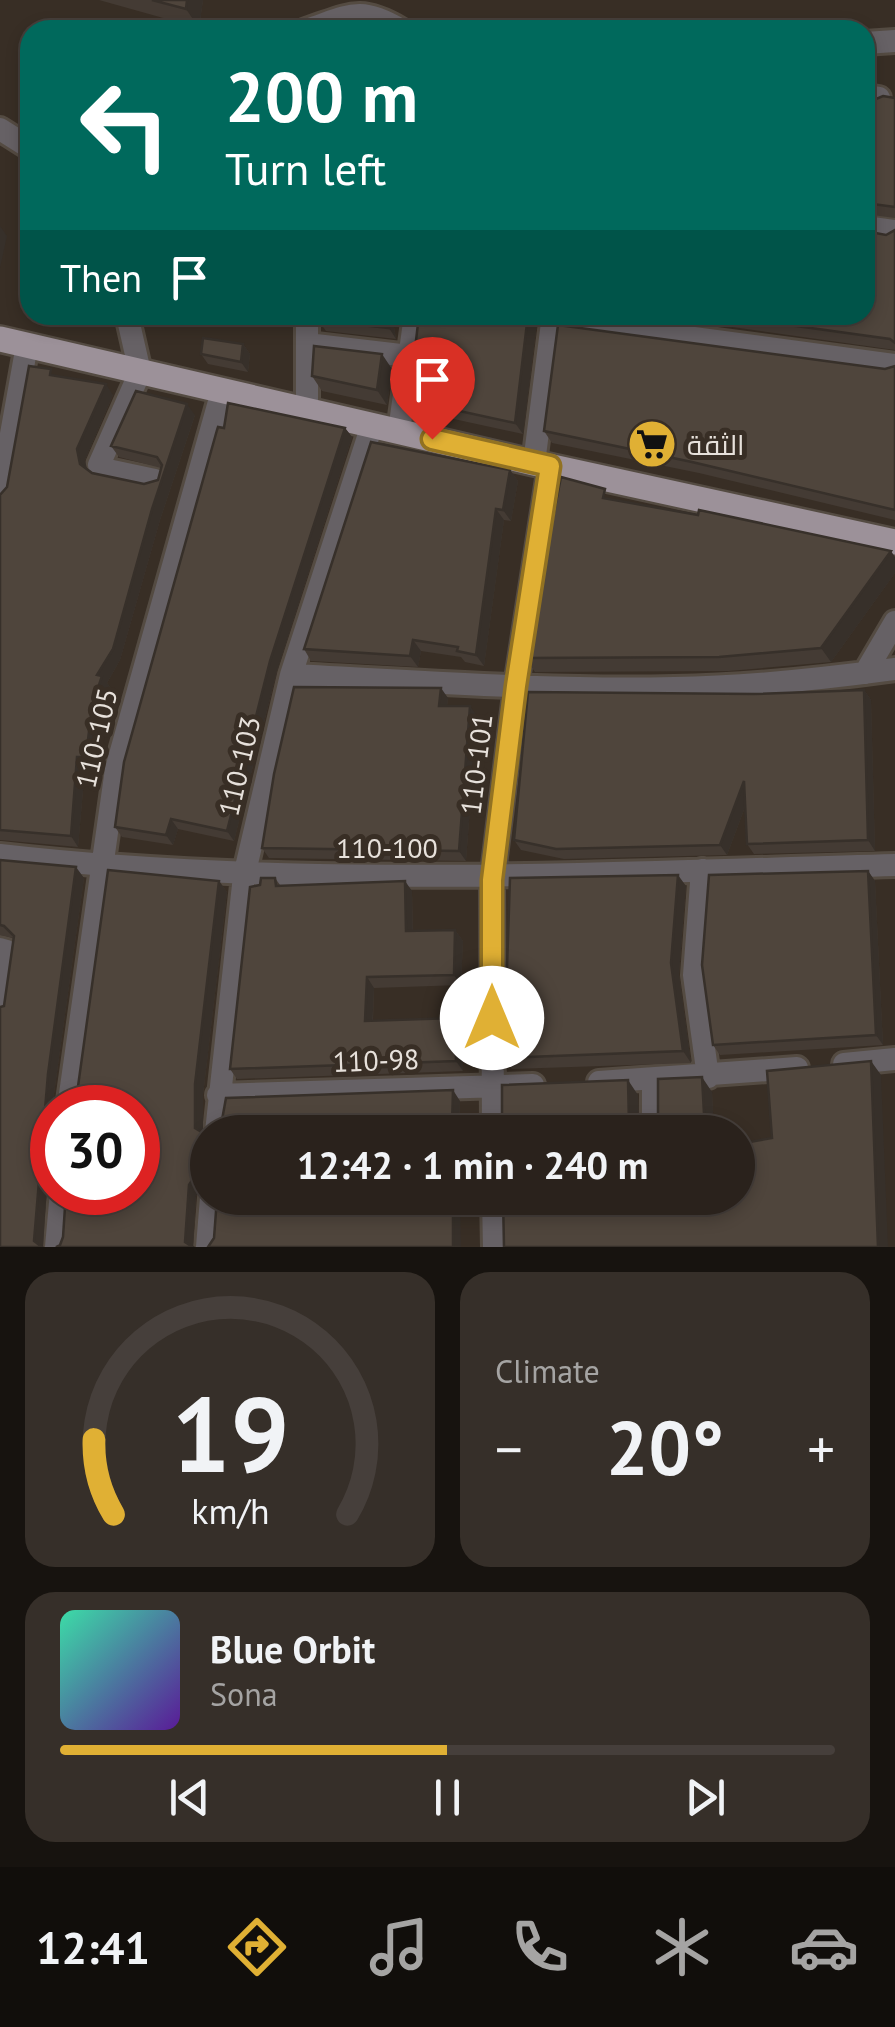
<!DOCTYPE html>
<meta charset="utf-8">
<style>
:root{--surface:#2a221c;--page:#362f29;--text:#f1f3f6;--muted:#a5a4a3;--line:#463f3b;--accent:#e0b034}
body{margin:0;font-family:"PT Sans",Cairo,sans-serif;background:var(--page);color:var(--text);height:100vh;display:flex;flex-direction:column;font-size:38px;white-space:nowrap}
*{box-sizing:border-box;margin:0}
p{font-size:32px;color:var(--muted)}
.icon{flex:none;width:55px;height:55px;fill:none;stroke:currentColor;stroke-width:2;stroke-linecap:round;stroke-linejoin:round}
.map{position:relative;height:1247px;overflow:hidden}
.drawer{display:flex;flex-direction:column;gap:25px;padding:25px;background:#17130f;flex:1}
.drawer>*{flex:none}
.banner{position:absolute;left:20px;top:20px;width:855px;height:305px;border-radius:30px;box-shadow:0 5px 15px #0003,0 0 0 2px var(--line);background:#00695c;color:#fff;overflow:hidden}
.speed{position:absolute;left:30px;top:1085px;display:flex;gap:20px;font-size:50px;font-weight:700;text-align:center}
.speed>*{display:grid;place-content:center;width:130px;height:130px;border-radius:50%;background:var(--surface);box-shadow:0 5px 15px #0003,0 0 0 2px var(--line);line-height:1}
.speed .limit{border:15px solid #d22;background:#fff;color:#111}
.pin{position:absolute;display:grid;place-items:center;width:85px;height:85px;color:#fff;margin:-102px -42px;border-radius:50% 50% 50% 0;rotate:-45deg;box-shadow:0 0 10px #0007}
.pin .icon{rotate:45deg}
.me{position:absolute;width:110px;margin:-55px;rotate:0deg;stroke-linejoin:round;filter:drop-shadow(0 0 8px #0008)}
.turn{display:flex;align-items:center;gap:35px;height:210px;padding:0 40px;font-size:45px}
.turn .icon{width:130px;height:130px;stroke-width:2.5}
.turn b{display:block;font-size:70px;line-height:85px}
.then{display:flex;align-items:center;height:95px;padding:0 40px;background:#0003;gap:20px;font-size:38px}
.big{font-size:75px;font-weight:700;line-height:1.1}
.drawer .tile{flex:1;display:flex;flex-direction:column;justify-content:center;gap:15px;min-width:0;padding:0 35px;border-radius:30px;background:var(--page)}
.drawer .dial{align-items:center;gap:0}
.dial svg{height:260px;overflow:visible;fill:none;stroke:var(--line);stroke-width:7;stroke-linecap:round;text-anchor:middle}
.dial text{fill:var(--text);stroke:none}
.song{display:flex;align-items:center;gap:30px}
.cover{width:120px;height:120px;border-radius:15px;background:linear-gradient(135deg,hsl(160 70% 55%),hsl(270 70% 35%))}
.played{height:10px;border-radius:5px;background:linear-gradient(90deg,var(--accent) 50%,var(--line) 50%)}
.keys{display:flex;justify-content:space-around;direction:ltr}
.heat{display:flex;justify-content:space-between;align-items:center;font-size:55px;direction:ltr}
.drawer .tiles{flex:1;display:grid;gap:25px;grid-template-columns:1fr 1fr}
.tile:last-child{grid-column:span 2}
.trip{position:absolute;left:190px;top:1115px;width:565px;height:100px;border-radius:50px;background:var(--surface);box-shadow:0 5px 15px #0003,0 0 0 2px var(--line);font-weight:700;line-height:100px;text-align:center}
.dock{display:flex;height:160px;justify-content:space-around;align-items:center;background:#110e0b;color:var(--muted)}
.dock .icon{width:70px;height:70px}
.dock .on{color:var(--accent)}
.dock b{font-size:45px;color:var(--text)}
.map>svg:first-child{display:block}
</style>
<div class="map">
<svg width="895" height="1247" viewBox="0 0 895 1247">
<rect width="100%" height="100%" fill="#382e25"/>
<g fill="none" stroke-linecap="round" stroke-linejoin="round">
<g stroke="#544b42" stroke-width="28">
<path id="minor" d="M306,30C349,16 359,5 401,30
M865,43L895,41
M865,96L879,98
M0,129L30,148
M865,227L895,231
M127,315L140,372L99,465L103,469L155,480
M307,315V410
M552,319L895,365
M307,344L409,356
M399,431L415,315
M534,463L553,315
M0,495L27,345
M865,673L895,622
M291,675C419,681 546,691 674,688C748,687 822,679 895,669
M0,855C298,889 596,873 895,865
M702,870L694,975L708,1077
M0,949L7,951L0,1007
M844,1064L895,1059
M653,1080V1132
M599,1082L797,1068
M218,1095L533,1085
M68,1108L116,769L222,391
M216,1132L244,876L291,675L372,425
M493,1132L492,881L516,686L550,466
M493,1198L494,1247
M56,1247L61,1192
M207,1247L211,1198"/>
</g>
<g stroke="#544b42" stroke-width="30">
<path id="major" d="M0,339L534,463L895,542"/>
</g>
<use href="#minor" stroke="#666165" stroke-width="22"/>
<use href="#major" stroke="#9c9199" stroke-width="25"/>
</g>
<path fill="#443b34" d="M99,0H203L199,28Z
M895,98V218L865,214V101Z
M895,230V350L648,315H865L886,235Z
M317,315H392L396,339L326,331L318,320Z
M538,315L523,434L417,411L409,400Z
M243,344L250,354L248,372L208,364L201,354Z
M895,366V520L699,473L552,443L544,431L894,367Z
M392,369L387,405L322,391L312,376Z
M56,376L113,395L85,460L87,469L92,473L144,484L158,480L161,468L119,457L111,446L195,415L160,520L120,660L107,683L110,687L100,717L94,768H85L78,847L0,840V495L7,487Z
M345,428L352,437L277,671L234,841L178,829L173,845L122,837L115,827Z
M510,470L518,481L511,521L504,520L484,666L465,662L461,657L421,651L418,667L311,661L304,649Z
M612,499L895,557V573L831,662L729,671L535,672L525,658Z
M864,690L871,700L875,851L754,854L747,844L745,807L727,855L564,859L521,850L514,840L754,694Z
M448,698L447,706L477,716L466,861L269,858L262,848Z
M0,860L84,878L52,1108L43,1247L4,1006L13,938L0,935Z
M868,871L875,881L883,1045L720,1055L713,1045Z
M275,878L280,885L412,891L413,931L455,930L463,941L461,985L374,988L373,1020L462,1029L463,1071L237,1079L230,1069L260,885Z
M219,881L227,892L203,1095V1133L208,1136V1184L204,1185L196,1196L193,1247L60,1245Z
M686,886L679,974L691,1063L512,1069L504,1058Z
M712,1092L714,1132H509L502,1122L638,1095L639,1130L644,1132Z
M460,1101L459,1132H216Z"/>
<path fill="#37302a" d="M187,0H203L199,28L186,9Z
M0,226L7,236L0,268Z
M386,315H392L396,339L389,328Z
M528,315H538L523,434L515,423Z
M243,344L250,354L248,372L241,362Z
M382,354L392,369L387,405L377,390Z
M106,384L113,395L85,460L88,475L80,464L77,449Z
M187,404L195,415L160,520L120,660L107,683L110,687L100,717L94,768L86,757L97,675Z
M345,428L352,437L277,671L234,841L227,831L270,661Z
M510,470L518,481L511,521L503,510Z
M496,509L504,520L484,666L476,655Z
M891,551L895,557V573L831,662L821,648Z
M413,640L421,651L418,667L410,656Z
M441,688L448,698L446,716L439,706Z
M864,690L871,700L875,851L868,840Z
M470,706L477,716L466,861L459,851Z
M77,757L85,768L78,847L71,836Z
M744,781L751,791L727,855L720,845Z
M171,819L178,829L173,845L166,835Z
M76,867L84,878L52,1108L43,1247L34,1241L48,1074Z
M868,871L875,881L883,1045L876,1035Z
M678,875L686,886L679,974L691,1063L683,1051L671,963Z
M219,881L227,892L203,1095V1139L195,1128V1084Z
M405,881L412,891L413,942L406,931Z
M455,930L463,941L461,985L454,975Z
M367,977L374,988L372,1031L365,1021Z
M455,1018L462,1029L463,1071L456,1061Z
M871,1061L881,1075L888,1247H878Z
M702,1077L712,1092L714,1132H705Z
M628,1080L638,1095L639,1132L629,1124Z
M453,1090L460,1101L459,1132H457L452,1125Z
M196,1174L204,1185L196,1196L193,1247L185,1242L189,1185Z
M453,1198H460L461,1247H453Z"/>
<path fill="#4f453c" stroke="#37302a" stroke-width="2.5" d="M152,0H187L186,9Z
M883,96L895,98V207L865,203V101L869,102Z
M895,230V343L890,339L718,315H865V231L886,235Z
M317,315H386L389,328L318,320Z
M419,315H528L515,423L409,400Z
M558,325L885,369L895,366V510L692,462L544,431Z
M203,338L243,344L241,362L201,354Z
M314,346L382,354L377,390L312,376Z
M29,366L51,369L50,375L106,384L77,449L80,464L92,473L144,484L158,480L162,465L157,457L111,446L136,391L187,404L152,509L113,649L97,675L102,676L92,706L86,757H77L71,836L0,830V495L7,487Z
M228,403L345,428L270,661L227,831L171,819L166,835L115,827L124,762L217,430L218,427L224,428Z
M371,442L510,470L503,510L496,509L476,655L457,651L458,647L413,640L410,656L304,649Z
M561,477L605,489L603,498L698,515L699,510L891,551L821,648L719,657L525,658Z
M294,687L441,688L439,706H470L459,851L262,848L274,774Z
M864,690L868,840L747,844L744,781L720,845L556,849L514,840L528,692L754,694Z
M0,860L76,867L48,1074L34,1241L42,1247H0V1007L4,1006L14,936L4,926L0,925Z
M108,870L219,881L195,1084V1128L208,1136V1174L206,1172L196,1174L189,1185L185,1242L193,1247H56L60,1245L63,1237L66,1192H138V1108H75Z
M868,871L876,1035L713,1045L702,965L709,875Z
M678,875L671,963L683,1051L504,1058L510,878Z
M261,878H275L276,886L405,881L406,931L455,930L454,975L367,977L365,1021L455,1018L456,1061L230,1069L250,887L260,885Z
M871,1061L878,1247H504L503,1198H738V1144L772,1138L767,1071Z
M702,1077L705,1132H556V1123L502,1122V1085L628,1080L629,1124L644,1132L655,1126L658,1118V1079Z
M453,1090L452,1125H411V1132H216L220,1131L226,1098Z
M217,1198H453V1247H208L214,1238Z"/>
<g fill="none" stroke-linecap="round" stroke-linejoin="round">
<g stroke="#927222" stroke-width="25">
<path id="route" d="M432,439L550,466L516,686L492,880V1018"/>
</g>
<use href="#route" stroke="#e0b034" stroke-width="18"/>
</g>
<defs>
<g id="supermarket-disc" transform="scale(2.5)"><circle r="9.5" fill="#e0b034" stroke="#382e25"/><path d="M-6-5.5h2.5l.6 2H6L4.5 2H-2.5L-4.4-4H-6ZM-1.5 3.2a1.3 1.3 0 1 0 .1 0ZM3 3.2a1.3 1.3 0 1 0 .1 0Z" fill="#111"/></g>
</defs>
<g fill-rule="evenodd">
<use href="#supermarket-disc" x="652" y="444"/>
</g>
<g text-anchor="middle" dominant-baseline="central" stroke-width="10" stroke-linejoin="round" paint-order="stroke">
<g font-size="28" fill="#e7e1db" stroke="#382e25" text-anchor="start">
<text x="687" y="444">الثقة</text>
</g>
<g font-size="28" fill="#e7e1db" stroke="#382e25">
<text transform="translate(96 738) rotate(-77)">110-105</text>
<text transform="translate(476 764) rotate(-83)">110-101</text>
<text transform="translate(239 766) rotate(-77)">110-103</text>
<text x="387" y="847">110-100</text>
<text transform="translate(376 1060) rotate(-2)">110-98</text>
</g>
</g>
</svg>
<div class="speed"><div class="limit">30</div></div>
<div class="pin" style="left:432px;top:439px;background:#d93025"><svg class="icon" aria-label="arrive" viewBox="0 0 24 24"><path d="M6 21V4h12l-3 4 3 4H6"/></svg></div>
<svg class="me" style="left:492px;top:1018px" viewBox="-20 -20 40 40"><circle r="19" fill="#fff"/><path d="M0-13L10 11 0 6-10 11z" fill="#e0b034"/></svg>
<div class="trip">12:42 · 1 min · 240 m</div>
<div class="banner">
<div class="turn"><svg class="icon" aria-label="left" viewBox="0 0 24 24"><path d="M17 20v-9H6M10 6l-5 5 5 5"/></svg><div><b>200 m</b>Turn left</div></div>
<div class="then">Then<svg class="icon" aria-label="arrive" viewBox="0 0 24 24"><path d="M6 21V4h12l-3 4 3 4H6"/></svg></div>
</div>
</div>
<section class="drawer">
<div class="tiles">
<div class="tile dial"><svg viewBox="0 0 100 80">
<path d="M14 69A42 42 0 1 1 86 69"/>
<path d="M14 69A42 42 0 0 1 8 46" stroke="#e0b034"/>
<text x="50" y="56" font-size="32" font-weight="700">19</text>
<text x="50" y="72" font-size="11">km/h</text>
</svg></div>
<div class="tile"><p>Climate</p>
<div class="heat"><a>−</a><b class="big">20°</b><a>+</a></div>
</div>
<div class="tile">
<div class="song"><i class="cover"></i><div><b>Blue Orbit</b><p>Sona</p></div></div>
<div class="played"></div>
<div class="keys"><svg class="icon" aria-label="previous" viewBox="0 0 24 24"><path d="M18 5L8 12l10 7zM5 5v14"/></svg><svg class="icon" aria-label="pause" viewBox="0 0 24 24"><path d="M8 5v14M16 5v14"/></svg><svg class="icon" aria-label="next" viewBox="0 0 24 24"><path d="M6 5l10 7-10 7zM19 5v14"/></svg></div>
</div>
</div>
</section>
<nav class="dock">
<b>12:41</b>
<svg class="icon on" aria-label="directions" viewBox="0 0 24 24"><path d="M12 3l9 9-9 9-9-9zM9 14v-3h6M13 9l2 2-2 2"/></svg>
<svg class="icon" aria-label="music" viewBox="0 0 24 24"><path d="M9 18V5l10-2v13"/><circle cx="6" cy="18" r="3"/><circle cx="16" cy="16" r="3"/></svg>
<svg class="icon" aria-label="phone" viewBox="0 0 24 24"><path d="M5 4h4l2 5-3 2q2 4 5 5l2-3 5 2v4C11 20 4 13 5 4z"/></svg>
<svg class="icon" aria-label="climate" viewBox="0 0 24 24"><path d="M12 3v18M4 7l16 10M4 17L20 7"/></svg>
<svg class="icon" aria-label="car" viewBox="0 0 24 24"><path d="M5 17H2v-5l4-1 3-4h7l3 4 3 1v5h-3M9 17h6M6 11h13"/><circle cx="7" cy="17" r="2"/><circle cx="17" cy="17" r="2"/></svg>
</nav>
